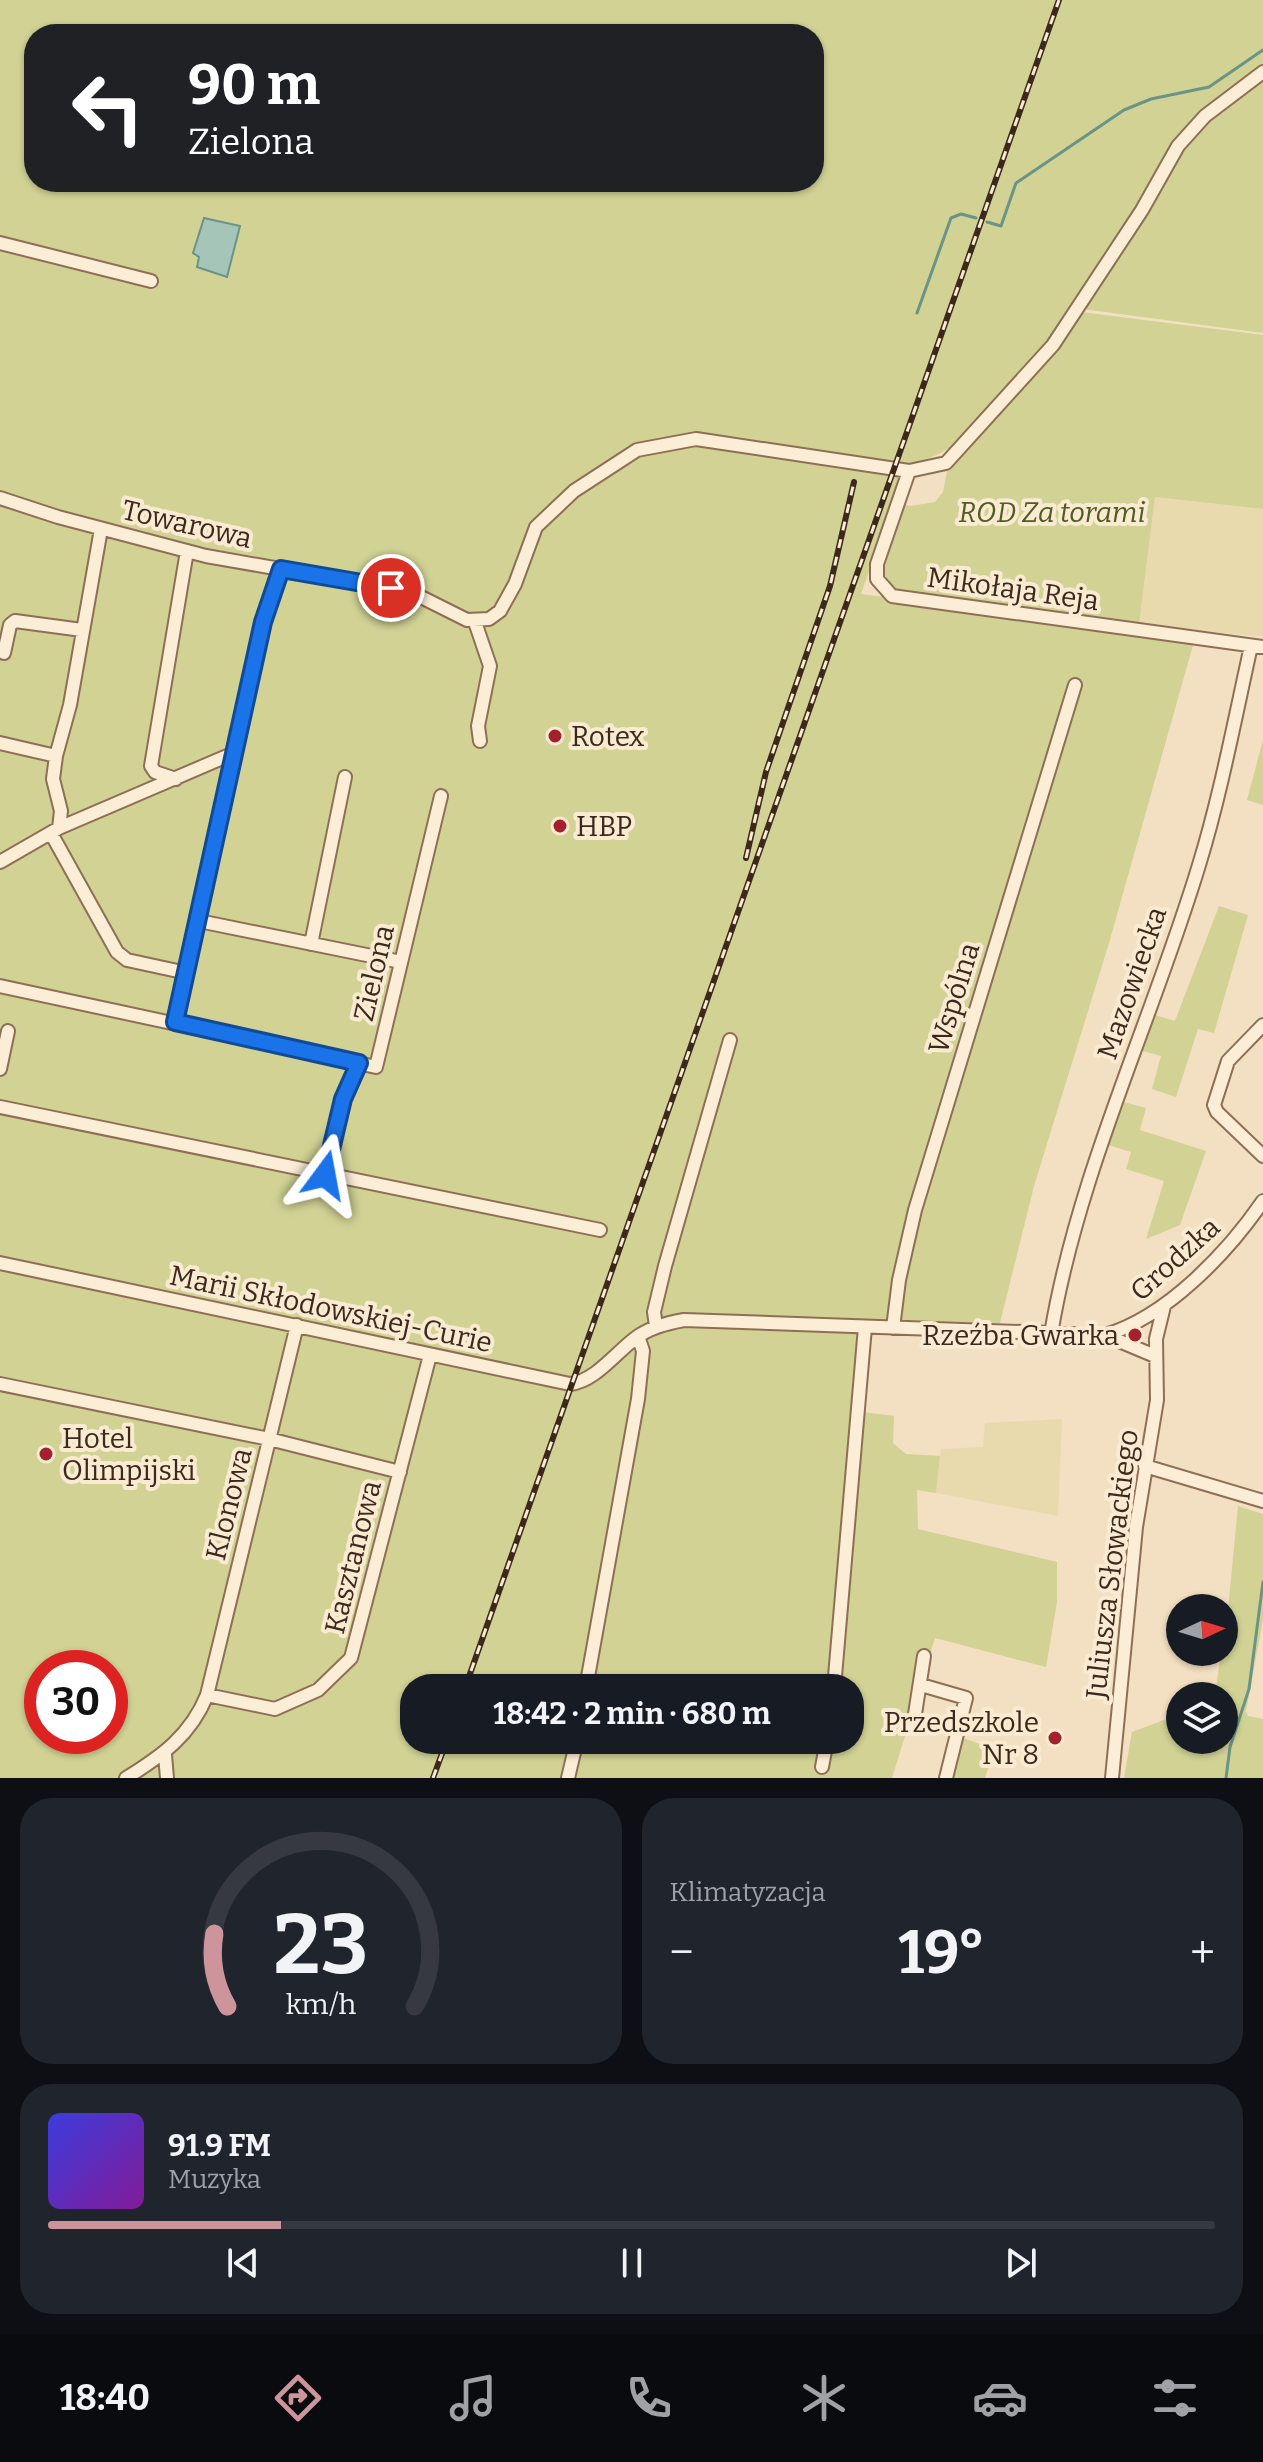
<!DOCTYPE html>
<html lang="pl">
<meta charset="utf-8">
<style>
:root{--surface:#171b24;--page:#20242c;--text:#f1f3f6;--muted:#9ea1a6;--line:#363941;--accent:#ce949c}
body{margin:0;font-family:Bitter,serif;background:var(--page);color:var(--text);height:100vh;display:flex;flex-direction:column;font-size:30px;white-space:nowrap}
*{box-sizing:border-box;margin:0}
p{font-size:26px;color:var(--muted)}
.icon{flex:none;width:44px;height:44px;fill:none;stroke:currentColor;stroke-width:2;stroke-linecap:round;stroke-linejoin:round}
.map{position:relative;height:1778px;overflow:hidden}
.side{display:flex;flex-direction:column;gap:20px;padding:20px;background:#0d0f14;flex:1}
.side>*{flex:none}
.guide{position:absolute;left:24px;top:24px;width:800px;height:168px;border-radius:32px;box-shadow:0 2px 6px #0004;background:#202124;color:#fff;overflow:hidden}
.needle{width:52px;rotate:86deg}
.tools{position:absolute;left:1166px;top:1594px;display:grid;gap:16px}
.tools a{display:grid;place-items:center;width:72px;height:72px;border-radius:50%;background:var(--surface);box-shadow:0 2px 6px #0004;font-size:40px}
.speed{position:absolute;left:24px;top:1650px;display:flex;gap:16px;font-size:40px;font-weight:700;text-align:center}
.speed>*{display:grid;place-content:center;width:104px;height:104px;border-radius:50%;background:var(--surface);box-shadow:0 2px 6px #0004;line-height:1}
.speed .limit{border:12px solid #d22;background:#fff;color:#111}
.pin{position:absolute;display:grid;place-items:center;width:68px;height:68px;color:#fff;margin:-34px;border:4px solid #fff;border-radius:50%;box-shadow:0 2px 8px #0007}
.me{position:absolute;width:88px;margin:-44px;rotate:13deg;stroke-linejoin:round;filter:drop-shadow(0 0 6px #0008)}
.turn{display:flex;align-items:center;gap:28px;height:168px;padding:0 32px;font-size:36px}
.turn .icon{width:104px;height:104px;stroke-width:2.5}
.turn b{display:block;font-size:56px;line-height:68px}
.big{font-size:60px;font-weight:700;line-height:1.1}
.side .tile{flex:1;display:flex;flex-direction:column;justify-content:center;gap:12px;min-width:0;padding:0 28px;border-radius:32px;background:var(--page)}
.side .dial{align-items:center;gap:0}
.dial svg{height:208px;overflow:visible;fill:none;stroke:var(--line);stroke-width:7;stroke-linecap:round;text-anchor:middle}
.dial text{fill:var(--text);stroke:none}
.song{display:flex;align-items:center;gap:24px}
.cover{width:96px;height:96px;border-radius:12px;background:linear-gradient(135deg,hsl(240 70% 55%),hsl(290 70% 35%))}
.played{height:8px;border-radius:4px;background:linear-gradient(90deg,var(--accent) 20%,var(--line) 20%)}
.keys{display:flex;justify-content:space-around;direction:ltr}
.heat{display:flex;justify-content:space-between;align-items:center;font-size:44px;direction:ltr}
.side .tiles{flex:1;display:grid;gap:20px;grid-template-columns:1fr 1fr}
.tile:last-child{grid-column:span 2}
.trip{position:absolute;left:400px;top:1674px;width:464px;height:80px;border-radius:32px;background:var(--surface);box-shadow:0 2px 6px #0004;font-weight:700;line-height:80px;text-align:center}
.tab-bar{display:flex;height:128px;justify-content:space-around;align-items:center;background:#090b0e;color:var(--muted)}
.tab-bar .icon{width:56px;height:56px}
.tab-bar .on{color:var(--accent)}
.tab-bar b{font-size:36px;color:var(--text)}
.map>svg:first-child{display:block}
</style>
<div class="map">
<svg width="1263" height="1778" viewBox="0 0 1263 1778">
<rect width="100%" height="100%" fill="#f3dfc1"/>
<path fill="#e9daae" d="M1155,497L1263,509V637L1139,624Z
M1062,1419L1058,1516L936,1493L941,1449L983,1447L985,1423Z"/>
<path fill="#d1d294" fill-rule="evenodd" d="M0,0H1263V333L1075,308C1029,365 979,455 903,465L898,478L901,483L861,594L1195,638L1109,943L1034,1186L1000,1323L861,1319L855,1411L894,1416L893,1443L906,1454L940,1456L936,1493L917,1490L918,1529L1057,1562V1602L1046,1667L935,1638L892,1778H0ZM34,34H814V182H34ZM42,1668H110V1736H42ZM414,1688H850V1740H414Z
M1081,312L1263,335V509L1155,497L1139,624L896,593L881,578V560L900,504L911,506L935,502L943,492L947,471Z
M1263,740V805L1247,800Z
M1219,906L1248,915L1214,1033L1198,1029L1176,1097L1152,1089L1161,1056L1136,1049L1148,1013L1175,1021Z
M1120,1101L1146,1108L1140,1130L1206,1151L1180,1225L1146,1239L1164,1181L1126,1169L1131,1152L1108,1145Z
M1238,1506L1263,1514V1620L1246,1711L1248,1716L1263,1719V1778H1124L1132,1732L1180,1714V1740H1224V1696H1215L1221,1652H1224Z
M960,1737L994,1749L985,1778H949Z"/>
<path fill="#a4c5b8" stroke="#6a9485" stroke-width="2" d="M204,218L240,226L227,277L197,267L199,257L193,253Z"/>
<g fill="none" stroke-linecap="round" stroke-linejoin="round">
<path stroke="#6a9485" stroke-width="3" d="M987,222L1001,226L1016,183L1124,110L1151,99L1209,87L1263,50
M917,313L951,218L961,214L976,218
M1226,1778L1230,1747L1249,1689L1263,1582"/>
<g stroke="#8e6f56" stroke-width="16">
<path id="minor" d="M0,243L151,281
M909,471L877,564V579L892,596L1263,647
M0,498L58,517L206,556L411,592L467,620L489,619L500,611L515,584L536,527L574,491L637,450L696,439L909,471L946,463L1053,345L1142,210L1178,146L1205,116L1263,72
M475,622L490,666L478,726L480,741
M4,653L10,625L15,621L82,630
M0,743L56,756
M176,779L155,772L151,766L187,551
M59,828L61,811L53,779L56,756L70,705L101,529
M52,835L117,952L127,960L187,973
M0,862L59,828L234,753
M199,921L401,962
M311,944L345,777
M0,986L376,1067L441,796
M175,1022L263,622L281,569
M1263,1025L1228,1061L1214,1105L1217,1112L1263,1156
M0,1069L8,1031
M0,1107L600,1230
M325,1175L343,1099L359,1063
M0,1263L570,1384C596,1381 616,1352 637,1337C651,1327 667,1323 684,1320L1105,1335C1167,1317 1228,1252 1263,1201
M656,1326L654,1312L665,1266L730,1040
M893,1328L899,1280L915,1210L1075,685
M1051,1334C1078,1172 1152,1021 1199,865C1221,793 1235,718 1251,646
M1105,1335L1155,1356
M0,1384L269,1439L400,1472
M1145,1466L1263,1501
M921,1685L966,1698L946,1778
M586,1688L638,1399L643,1351L638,1336
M834,1688L865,1327
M207,1695L275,1709L318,1690L351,1658L430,1355
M913,1727L924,1656
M165,1755L167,1778
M822,1767L827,1740
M126,1778C162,1756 191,1735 207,1695L297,1325
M568,1778L577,1740
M1112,1778L1136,1527L1157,1400L1156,1339L1164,1306"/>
</g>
<use href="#minor" stroke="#fcedd6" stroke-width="12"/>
<g stroke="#3d291c" stroke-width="6">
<path id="rail" d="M746,858L766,772L830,586L854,482
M465,1688L1059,0
M433,1778L447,1740"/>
</g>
<use href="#rail" stroke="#f9ead2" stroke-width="3" stroke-dasharray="9" stroke-linecap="butt"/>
</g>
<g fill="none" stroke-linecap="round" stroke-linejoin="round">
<g stroke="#114b97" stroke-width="20">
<path id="route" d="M325,1175L343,1099L359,1063L175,1022L263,622L281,569L391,588"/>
</g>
<use href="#route" stroke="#1a73e8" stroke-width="14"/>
</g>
<g fill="#a4202d" stroke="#f9ead2" stroke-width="3">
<circle cx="555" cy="736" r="8"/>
<circle cx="560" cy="826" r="8"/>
<circle cx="1135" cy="1335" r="8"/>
<circle cx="46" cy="1454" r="8"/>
<circle cx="1055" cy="1738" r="8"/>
</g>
<g text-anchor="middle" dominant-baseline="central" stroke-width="8" stroke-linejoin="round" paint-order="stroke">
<g font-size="28" font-style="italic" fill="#525b21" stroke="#f9ead2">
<text x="1052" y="512">ROD Za torami</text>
</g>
<g font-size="28" fill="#3d291c" stroke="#f9ead2">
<text transform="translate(187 524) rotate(13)">Towarowa</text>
<text transform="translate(1013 589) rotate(8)">Mikołaja Reja</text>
<text transform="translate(374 973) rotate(-77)">Zielona</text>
<text transform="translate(1132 983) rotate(-71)">Mazowiecka</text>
<text transform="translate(954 998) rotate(-73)">Wspólna</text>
<text transform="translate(1175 1259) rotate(-42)">Grodzka</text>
<text transform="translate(331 1309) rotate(12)">Marii Skłodowskiej-Curie</text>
<text transform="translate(229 1504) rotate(-76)">Klonowa</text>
<text transform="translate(353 1557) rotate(-76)">Kasztanowa</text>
<text transform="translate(1112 1564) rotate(-83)">Juliusza Słowackiego</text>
</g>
<g font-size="28" fill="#3d291c" stroke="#f9ead2" text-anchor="start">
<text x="571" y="736">Rotex</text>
<text x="576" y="826">HBP</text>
<text x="1119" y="1335" text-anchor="end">Rzeźba Gwarka</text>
<text x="62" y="1438">Hotel<tspan x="62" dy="32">Olimpijski</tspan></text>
<text x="1039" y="1722" text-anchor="end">Przedszkole<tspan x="1039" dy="32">Nr 8</tspan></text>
</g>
</g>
</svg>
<div class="tools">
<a><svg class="needle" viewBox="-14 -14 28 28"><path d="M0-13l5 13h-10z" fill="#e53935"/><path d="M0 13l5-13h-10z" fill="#9ea1a6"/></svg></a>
<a><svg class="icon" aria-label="layers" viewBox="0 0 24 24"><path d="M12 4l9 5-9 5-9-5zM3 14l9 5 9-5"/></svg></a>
</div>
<div class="speed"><div class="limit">30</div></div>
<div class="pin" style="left:391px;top:588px;background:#d93025"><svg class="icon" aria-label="arrive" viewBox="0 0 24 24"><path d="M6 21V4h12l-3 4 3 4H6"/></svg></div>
<svg class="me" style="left:325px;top:1175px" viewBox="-20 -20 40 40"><path d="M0-17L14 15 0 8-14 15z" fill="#1a73e8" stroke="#fff" stroke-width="4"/></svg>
<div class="trip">18:42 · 2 min · 680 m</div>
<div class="guide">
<div class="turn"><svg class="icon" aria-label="left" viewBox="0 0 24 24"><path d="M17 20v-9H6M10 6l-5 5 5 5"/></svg><div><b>90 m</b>Zielona</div></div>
</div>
</div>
<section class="side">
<div class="tiles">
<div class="tile dial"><svg viewBox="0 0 100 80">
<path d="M14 69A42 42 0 1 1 86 69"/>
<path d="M14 69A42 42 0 0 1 9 41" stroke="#ce949c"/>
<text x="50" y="56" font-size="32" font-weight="700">23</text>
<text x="50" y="72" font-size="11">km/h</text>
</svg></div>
<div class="tile"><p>Klimatyzacja</p>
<div class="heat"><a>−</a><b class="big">19°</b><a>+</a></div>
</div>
<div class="tile">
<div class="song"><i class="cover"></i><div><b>91.9 FM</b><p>Muzyka</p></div></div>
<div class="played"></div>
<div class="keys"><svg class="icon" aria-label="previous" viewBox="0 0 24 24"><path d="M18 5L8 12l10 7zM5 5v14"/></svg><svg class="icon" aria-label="pause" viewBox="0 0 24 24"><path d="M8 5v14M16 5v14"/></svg><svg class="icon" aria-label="next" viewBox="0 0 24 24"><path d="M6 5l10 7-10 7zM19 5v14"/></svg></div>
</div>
</div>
</section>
<nav class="tab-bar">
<b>18:40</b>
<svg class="icon on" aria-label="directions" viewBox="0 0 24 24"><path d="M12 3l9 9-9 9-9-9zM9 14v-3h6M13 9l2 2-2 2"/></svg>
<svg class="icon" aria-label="music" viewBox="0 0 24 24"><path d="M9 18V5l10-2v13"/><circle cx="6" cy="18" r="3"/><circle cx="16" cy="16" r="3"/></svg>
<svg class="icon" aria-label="phone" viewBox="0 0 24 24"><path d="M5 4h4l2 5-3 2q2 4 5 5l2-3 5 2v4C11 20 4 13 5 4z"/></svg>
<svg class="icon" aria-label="climate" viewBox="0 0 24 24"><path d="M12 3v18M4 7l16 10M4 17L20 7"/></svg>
<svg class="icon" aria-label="car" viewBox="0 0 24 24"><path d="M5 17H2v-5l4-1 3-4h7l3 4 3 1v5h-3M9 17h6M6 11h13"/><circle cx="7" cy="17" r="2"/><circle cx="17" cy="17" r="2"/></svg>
<svg class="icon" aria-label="filters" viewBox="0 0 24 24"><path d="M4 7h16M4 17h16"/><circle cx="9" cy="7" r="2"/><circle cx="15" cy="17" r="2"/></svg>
</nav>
